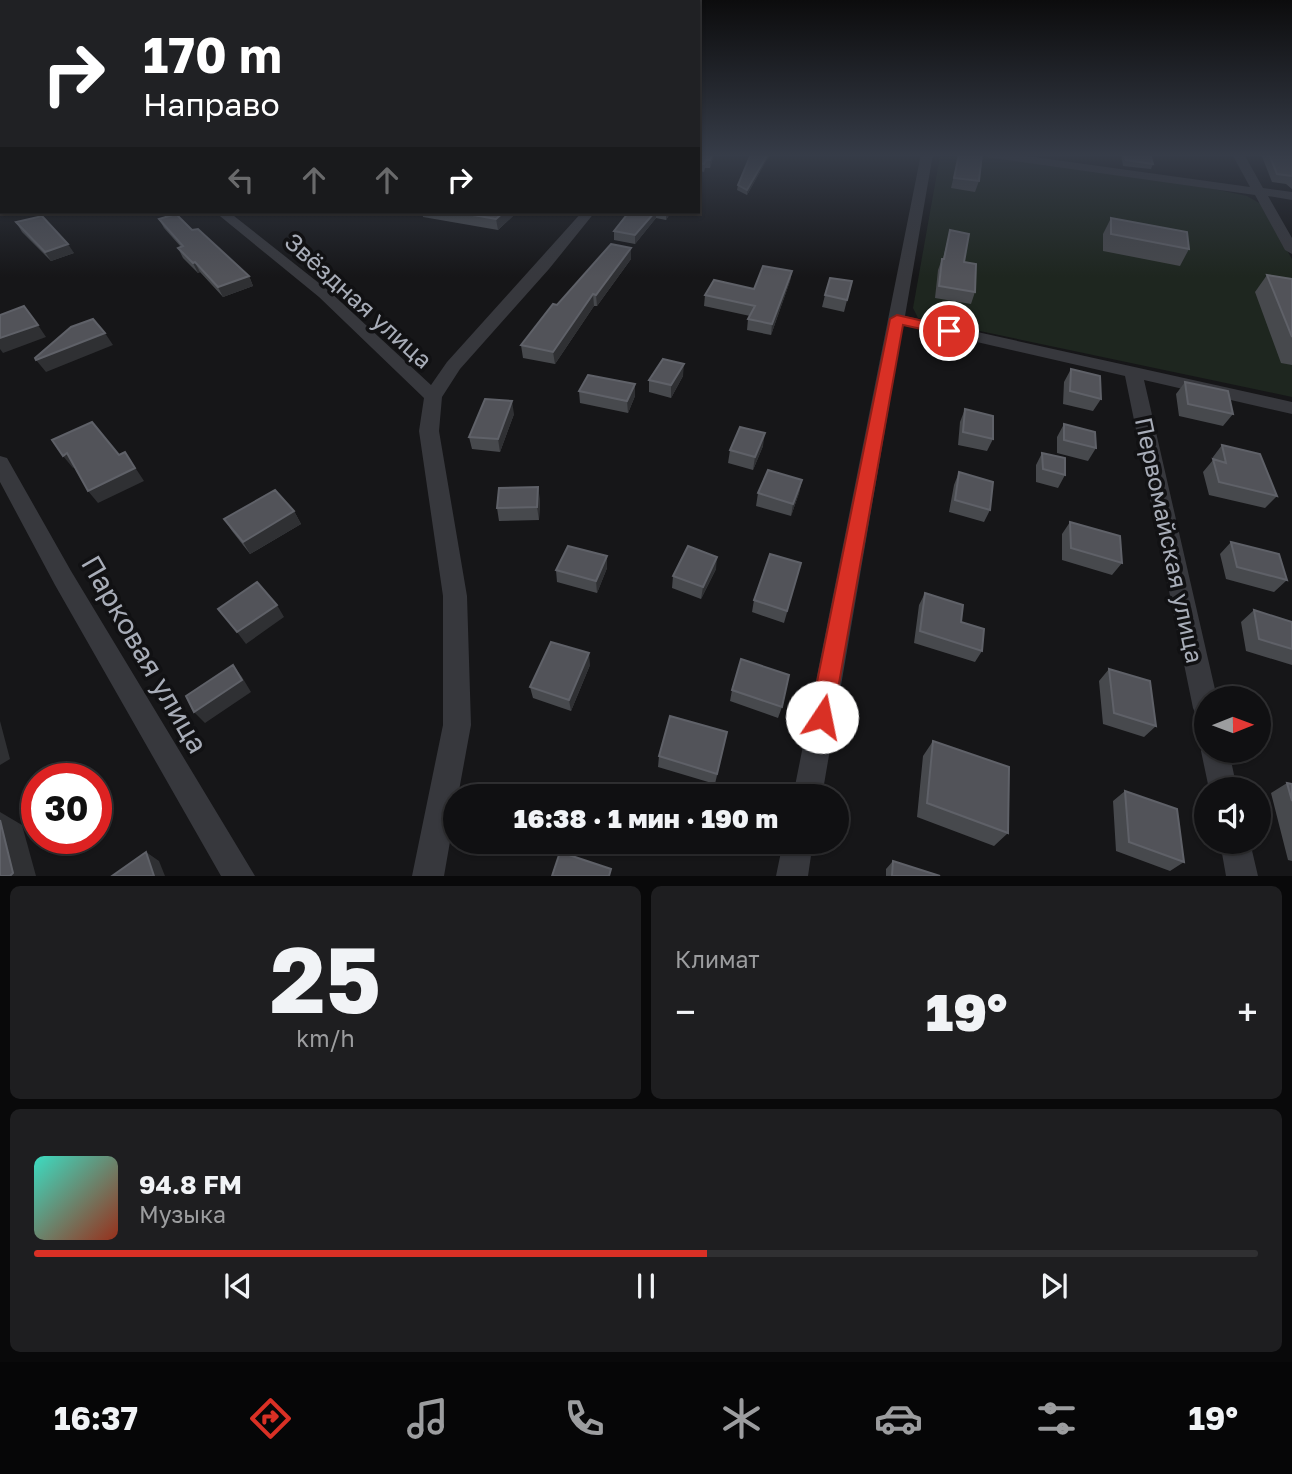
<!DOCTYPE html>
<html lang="ru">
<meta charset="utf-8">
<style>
:root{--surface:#101012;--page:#1e1e20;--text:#f1f3f6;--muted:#9c9d9f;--line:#303032;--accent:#d93025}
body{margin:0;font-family:"Golos Text",sans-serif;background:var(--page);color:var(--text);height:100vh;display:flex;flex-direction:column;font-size:26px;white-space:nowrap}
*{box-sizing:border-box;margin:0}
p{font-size:23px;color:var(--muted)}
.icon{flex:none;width:38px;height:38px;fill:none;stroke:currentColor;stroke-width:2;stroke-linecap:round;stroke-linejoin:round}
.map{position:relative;height:876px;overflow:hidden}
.sheet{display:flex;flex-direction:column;gap:10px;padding:10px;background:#09090a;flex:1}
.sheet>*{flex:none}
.hud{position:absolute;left:0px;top:0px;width:700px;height:214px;box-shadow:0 2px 5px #0004,0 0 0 2px var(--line);background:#202124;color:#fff;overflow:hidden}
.needle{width:46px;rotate:89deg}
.controls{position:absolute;left:1194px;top:686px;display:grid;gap:14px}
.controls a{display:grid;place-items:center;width:77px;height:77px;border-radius:50%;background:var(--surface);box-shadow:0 2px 5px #0004,0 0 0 2px var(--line);font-size:35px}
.speed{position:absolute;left:21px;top:763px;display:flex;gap:14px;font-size:35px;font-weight:700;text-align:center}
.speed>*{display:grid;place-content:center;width:91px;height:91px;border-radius:50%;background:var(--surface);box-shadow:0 2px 5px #0004,0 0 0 2px var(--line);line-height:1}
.speed .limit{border:10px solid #d22;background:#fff;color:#111}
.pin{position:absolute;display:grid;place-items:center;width:60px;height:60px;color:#fff;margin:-30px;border:4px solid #fff;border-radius:50%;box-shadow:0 2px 7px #0007}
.me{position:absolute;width:77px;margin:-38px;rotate:11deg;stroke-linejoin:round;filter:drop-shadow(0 0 5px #0008)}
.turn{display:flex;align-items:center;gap:24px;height:147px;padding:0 28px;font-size:32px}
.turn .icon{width:91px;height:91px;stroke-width:2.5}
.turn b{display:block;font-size:49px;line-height:60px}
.lanes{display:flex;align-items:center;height:66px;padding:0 28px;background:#0003;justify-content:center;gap:35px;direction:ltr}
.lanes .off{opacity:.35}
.big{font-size:52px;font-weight:800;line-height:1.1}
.sheet .tile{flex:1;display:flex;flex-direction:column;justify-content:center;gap:10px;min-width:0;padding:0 24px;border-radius:10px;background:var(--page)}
.sheet .dial{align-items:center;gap:0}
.dial b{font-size:91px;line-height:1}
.song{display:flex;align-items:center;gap:21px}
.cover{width:84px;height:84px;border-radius:10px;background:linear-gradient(135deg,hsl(170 70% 55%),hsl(10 70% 35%))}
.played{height:7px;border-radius:4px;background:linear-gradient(90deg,var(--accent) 55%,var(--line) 55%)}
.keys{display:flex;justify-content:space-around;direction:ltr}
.heat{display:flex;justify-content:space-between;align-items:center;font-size:38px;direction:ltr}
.sheet .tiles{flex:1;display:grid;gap:10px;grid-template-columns:1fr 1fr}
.tile:last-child{grid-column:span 2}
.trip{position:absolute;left:443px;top:784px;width:406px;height:70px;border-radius:35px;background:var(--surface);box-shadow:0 2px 5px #0004,0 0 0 2px var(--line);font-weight:800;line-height:70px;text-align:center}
.dock{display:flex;height:112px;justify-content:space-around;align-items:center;background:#060607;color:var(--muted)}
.dock .icon{width:49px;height:49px}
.dock .on{color:var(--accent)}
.dock b{font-size:32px;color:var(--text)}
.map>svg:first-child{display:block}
</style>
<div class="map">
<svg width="1292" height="876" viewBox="0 0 1292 876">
<rect width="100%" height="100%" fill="#161618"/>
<path fill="#1e261f" d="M943,154L973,155L1097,171L1214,189L1247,196L1261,204L1292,259V397L918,318L913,308L940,156Z"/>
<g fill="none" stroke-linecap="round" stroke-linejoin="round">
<path fill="#37383d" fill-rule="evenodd" d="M565,212H578L589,215L586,217Z"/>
<path fill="#37383d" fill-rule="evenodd" d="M921,154H933L905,316L1292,402V414L1144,380L1217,698H1206V721L1197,717L1193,708L1125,376L903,325L822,796H793Z
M980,154H1012L1250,187L1232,154H1244L1263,188L1292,192V200L1268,196L1292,238V254L1285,250L1255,195L986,157Z
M215,212H229L329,291L431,385L447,362L582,212H595L549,269L460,369L442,397L439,431L467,596L471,725L458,796H455V813L444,876H412L443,725V596L419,431L424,398L319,297Z
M0,456L7,458L71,571L255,876H221L55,585L0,482Z
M1205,741L1206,751H1229L1237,789H1209L1201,751Z
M783,842H813L808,876H776Z
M1220,842H1250L1258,876H1226Z"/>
</g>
<path fill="#47494d" d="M698,154H714L710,168H705L704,172L700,171Z
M770,154L747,195L737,190L738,185Z
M959,154L979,181L975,192L951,188Z
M1121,154H1150L1153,164L1151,169L1123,166Z
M1261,154H1292V189L1286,184L1272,182Z
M422,212H513L514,215L498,230L423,217Z
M629,212H671L666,220L656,218L635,244L614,240V231Z
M1111,218L1189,249L1180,266L1103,251V234Z
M159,219L192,230L249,276L253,286L223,297L200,272L198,273L183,258L178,248L181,247L164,228Z
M16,222L74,253L51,261L22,232Z
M950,230L964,262L975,292L971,304L935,298L938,270L942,259H943Z
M631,248V259L597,306H594L555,364L523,358L521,345Z
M792,271L790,281L771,335L747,330L748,319L750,316L704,306L705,295L754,289Z
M1267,275L1292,279V365L1281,363L1255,292Z
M852,281L844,312L822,307L825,295Z
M1071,369L1101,399L1093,411L1063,404L1064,382Z
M683,376L671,398L649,392V380Z
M1185,382L1233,414L1223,426L1179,416L1176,394Z
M579,391L635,396L628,413L580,403Z
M965,409L993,439L987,451L958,445L960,422Z
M514,414L500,452L472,449L469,437Z
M1064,424L1096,448L1088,461L1057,453V437Z
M1222,445L1277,496L1265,508L1209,495L1203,472L1213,460V457Z
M763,446L753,470L728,463L730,450Z
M1042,453L1065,475L1058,488L1036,482V465Z
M959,472L990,510L984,522L949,512L954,485Z
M802,480L799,493L791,516L756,506L758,493Z
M540,499L539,520L499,521L497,508Z
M294,511L301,524L250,554L232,531L224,519Z
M1070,522L1122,563L1112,575L1062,560V534Z
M1231,542L1287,580L1274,592L1226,579L1220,554Z
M607,556V568L597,593L557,582L556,570Z
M801,563L784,623L752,612L754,600Z
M716,569L701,599L672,588L673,576Z
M925,593L961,622L982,651L975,662L914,643L919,605Z
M1254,610L1292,622V665L1246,651L1241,622Z
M590,665L571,711L533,698L530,687Z
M1109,669L1156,726L1144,737L1103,724L1099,681Z
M732,690L782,707L778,718L730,701Z
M727,732L715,784L658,767L659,756Z
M933,741L1008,833L994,846L917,817L923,756Z
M1287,783L1292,784V861L1288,860L1271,793Z
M1125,791L1184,862L1170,871L1116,851L1113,801Z
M893,861L940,876H886V869Z"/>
<path fill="#2f3033" d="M712,154H714L710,168V160Z
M768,154H770L747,195V190Z
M504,212H513L514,215L498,230L496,219Z
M655,212H656V218L635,244V235Z
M666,212H671L666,220Z
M68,244L74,253L51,261L45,252Z
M631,248V259L597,306L596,295Z
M195,262L200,272L198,273L193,263Z
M792,271L790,281L771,335L772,324Z
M249,276L253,286L223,297L218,287Z
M593,294L594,306L555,364L553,352Z
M38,325L46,337L3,353L0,349V338Z
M105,333L113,345L46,372L36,360Z
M684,364L683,376L671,398V385Z
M635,384V396L628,413L627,401Z
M512,401L514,414L500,452L498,439Z
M765,433L763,446L753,470L755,457Z
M125,452L144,481L98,503L88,491Z
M67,453L77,466L73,468L63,456Z
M802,480L799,493L791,516L793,504Z
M538,487L540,499L539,520L537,507Z
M294,511L301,524L250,554L243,542Z
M607,556V568L597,593L596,581Z
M717,557L716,569L701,599L703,587Z
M277,605L284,617L246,644L237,632Z
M589,653L590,665L571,711L569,700Z
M233,665L242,677L251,692L205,723L194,712Z
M0,721L10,759L0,765Z
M0,812L22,825L36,876H10L0,820Z
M146,852L159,861L165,876H154Z"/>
<path fill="#525359" stroke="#5f6168" stroke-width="2" d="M698,154H712L710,160H706L704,164L701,163L698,167Z
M751,154H768L747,190L738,185Z
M959,154H982L979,181L954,178Z
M1124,154H1150L1153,164L1126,160Z
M1269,154H1292V176L1277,174Z
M455,212H504L496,219Z
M629,212H655L635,235L614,231Z
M176,214L192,230L198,229L249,276L218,287L195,262L193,263L178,248L183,246L159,219Z
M42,216L68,244L45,252L16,222Z
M1111,218L1187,232L1189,249L1111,234Z
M950,230L969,234L964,262L976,264L975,292L939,286L942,259H944Z
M611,244L631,248L596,295L593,294L553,352L521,345L553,304L557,305Z
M763,266L792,271L772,324L748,319L755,306L705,295L714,280L754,289Z
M1267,275L1292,279V337Z
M830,278L852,281L847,300L825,295Z
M24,306L38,325L0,338V315Z
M93,319L105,333L36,360L35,358L71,327Z
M663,359L684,364L671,385L649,380Z
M1071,369L1100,376L1101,399L1070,391Z
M588,375L635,384L627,401L579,391Z
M1185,382L1228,391L1233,414L1188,404Z
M485,399L512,401L498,439L469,437Z
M965,409L993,416V439L963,432Z
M92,422L119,455L125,452L135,468L88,491L67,453L63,456L52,440Z
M1064,424L1095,432L1096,448L1064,440Z
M740,427L765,433L755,457L730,450Z
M1222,445L1260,454L1277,496L1219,482L1213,459L1226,463Z
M1042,453L1065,458V475L1043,469Z
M768,470L802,480L793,504L758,493Z
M959,472L993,482L990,510L955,500Z
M538,487L537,507L497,508L499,488Z
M275,490L294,511L243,542L224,519Z
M1070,522L1120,536L1122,563L1071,548Z
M1231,542L1279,554L1287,580L1237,567Z
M568,546L607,556L596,581L556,570Z
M688,546L717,557L703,587L673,576Z
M770,554L801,563L787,611L754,600Z
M257,582L277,605L237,632L218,609Z
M925,593L963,605L961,622L984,629L982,651L920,631Z
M1254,610L1292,622V649L1259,639Z
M551,642L589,653L569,700L530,687Z
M741,659L789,675L782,707L732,690Z
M233,665L242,680L194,712L186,696Z
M1109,669L1150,681L1156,726L1114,713Z
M670,716L727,732L717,774L659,756Z
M933,741L1009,767L1008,833L927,803Z
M1287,783L1292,784V801Z
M1125,791L1177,809L1184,862L1129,842Z
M0,820L13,873L10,876H0Z
M146,852L154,876H112Z
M560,852L611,869L609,876H552Z
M893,861L940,876H892Z"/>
<linearGradient id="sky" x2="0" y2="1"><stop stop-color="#0c0c0d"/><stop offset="0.56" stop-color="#363c48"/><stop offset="1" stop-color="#363c48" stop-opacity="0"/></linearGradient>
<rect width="1292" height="277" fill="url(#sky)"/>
<path fill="#d93025" stroke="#8d1f18" stroke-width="2" d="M897,315L954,328L956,331L949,335L903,325L833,717L830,724L822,728L814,724L810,717L890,319Z"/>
<g text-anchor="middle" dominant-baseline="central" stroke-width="7" stroke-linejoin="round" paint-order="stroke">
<g font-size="24" fill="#a8adb8" stroke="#111113">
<text transform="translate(359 300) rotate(42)">Звёздная улица</text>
<text transform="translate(1170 540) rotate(78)">Первомайская улица</text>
</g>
<g font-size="28" fill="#a8adb8" stroke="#111113">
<text transform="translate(145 654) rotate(60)">Парковая улица</text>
</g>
</g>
</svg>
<div class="controls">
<a><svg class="needle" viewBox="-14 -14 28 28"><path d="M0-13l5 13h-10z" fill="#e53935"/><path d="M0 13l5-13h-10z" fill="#9c9d9f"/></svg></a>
<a><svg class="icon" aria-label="sound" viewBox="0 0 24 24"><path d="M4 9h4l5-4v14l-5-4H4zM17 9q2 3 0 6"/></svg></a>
</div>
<div class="speed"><div class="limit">30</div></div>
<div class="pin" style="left:949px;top:331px;background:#d93025"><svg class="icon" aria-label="arrive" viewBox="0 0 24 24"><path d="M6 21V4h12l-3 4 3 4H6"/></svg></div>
<svg class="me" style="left:822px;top:717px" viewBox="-20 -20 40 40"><circle r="19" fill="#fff"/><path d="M0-13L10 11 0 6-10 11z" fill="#d93025"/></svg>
<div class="trip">16:38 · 1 мин · 190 m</div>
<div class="hud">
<div class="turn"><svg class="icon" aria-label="right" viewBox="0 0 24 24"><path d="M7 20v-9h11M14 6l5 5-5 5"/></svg><div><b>170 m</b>Направо</div></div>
<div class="lanes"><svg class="icon off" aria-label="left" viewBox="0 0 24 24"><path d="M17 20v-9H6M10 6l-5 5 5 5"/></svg><svg class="icon off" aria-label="ahead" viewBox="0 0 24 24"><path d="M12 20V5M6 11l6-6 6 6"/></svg><svg class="icon off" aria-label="ahead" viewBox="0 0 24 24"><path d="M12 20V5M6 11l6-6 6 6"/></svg><svg class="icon" aria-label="right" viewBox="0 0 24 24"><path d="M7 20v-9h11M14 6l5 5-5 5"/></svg></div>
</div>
</div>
<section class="sheet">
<div class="tiles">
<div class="tile dial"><b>25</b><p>km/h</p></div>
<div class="tile"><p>Климат</p>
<div class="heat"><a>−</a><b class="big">19°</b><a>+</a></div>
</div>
<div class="tile">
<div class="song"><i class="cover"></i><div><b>94.8 FM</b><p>Музыка</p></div></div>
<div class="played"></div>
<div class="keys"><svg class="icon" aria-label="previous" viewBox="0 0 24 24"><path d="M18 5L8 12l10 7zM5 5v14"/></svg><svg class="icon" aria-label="pause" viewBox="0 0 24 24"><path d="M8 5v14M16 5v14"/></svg><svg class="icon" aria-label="next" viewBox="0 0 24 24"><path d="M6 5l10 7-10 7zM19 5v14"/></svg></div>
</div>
</div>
</section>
<nav class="dock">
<b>16:37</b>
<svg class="icon on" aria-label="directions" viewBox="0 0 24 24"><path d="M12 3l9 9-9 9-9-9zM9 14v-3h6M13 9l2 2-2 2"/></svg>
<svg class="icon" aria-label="music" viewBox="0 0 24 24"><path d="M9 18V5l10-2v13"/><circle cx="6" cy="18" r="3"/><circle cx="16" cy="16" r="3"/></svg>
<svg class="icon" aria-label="phone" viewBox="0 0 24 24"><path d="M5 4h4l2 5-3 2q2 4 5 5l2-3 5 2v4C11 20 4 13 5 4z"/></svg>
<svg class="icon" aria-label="climate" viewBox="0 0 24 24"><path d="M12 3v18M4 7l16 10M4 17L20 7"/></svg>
<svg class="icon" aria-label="car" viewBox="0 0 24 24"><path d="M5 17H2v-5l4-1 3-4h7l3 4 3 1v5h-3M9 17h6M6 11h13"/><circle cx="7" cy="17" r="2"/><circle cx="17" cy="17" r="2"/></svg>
<svg class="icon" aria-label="filters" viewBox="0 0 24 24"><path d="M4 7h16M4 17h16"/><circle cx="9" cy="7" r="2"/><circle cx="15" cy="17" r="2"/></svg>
<b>19°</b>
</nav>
